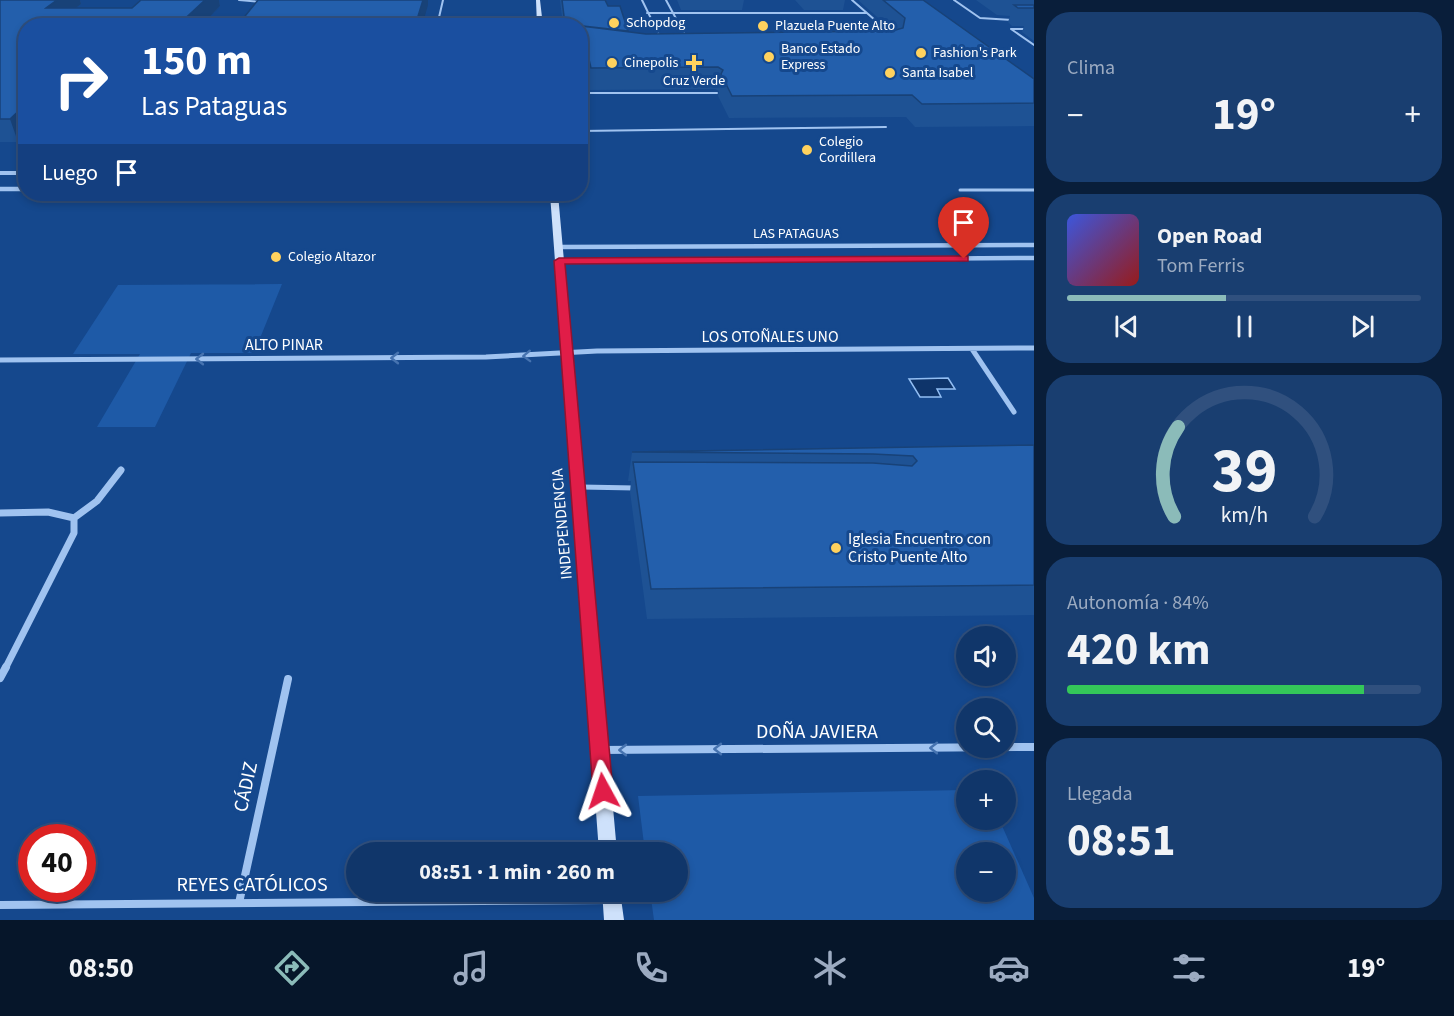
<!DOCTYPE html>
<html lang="es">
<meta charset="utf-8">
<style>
:root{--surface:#10366a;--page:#193e70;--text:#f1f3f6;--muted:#9cabc1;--line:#30507e;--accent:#8bbbb9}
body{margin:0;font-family:"Source Sans 3",sans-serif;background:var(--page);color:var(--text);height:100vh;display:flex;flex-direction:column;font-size:22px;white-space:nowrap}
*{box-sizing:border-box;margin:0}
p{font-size:20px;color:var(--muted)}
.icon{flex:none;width:33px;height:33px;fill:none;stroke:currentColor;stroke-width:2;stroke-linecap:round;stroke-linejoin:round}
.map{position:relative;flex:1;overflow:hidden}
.details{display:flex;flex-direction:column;gap:12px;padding:12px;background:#091e3a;width:420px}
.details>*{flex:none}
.hud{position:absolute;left:18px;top:18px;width:570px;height:183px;border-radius:24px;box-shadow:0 3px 9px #0003,0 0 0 2px var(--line);background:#1a4fa0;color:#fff;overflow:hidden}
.controls{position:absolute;left:956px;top:626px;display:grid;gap:12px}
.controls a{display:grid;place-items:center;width:60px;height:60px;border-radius:50%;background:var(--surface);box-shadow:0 3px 9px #0003,0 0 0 2px var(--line);font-size:30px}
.speed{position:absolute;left:18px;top:824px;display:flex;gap:12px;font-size:30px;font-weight:700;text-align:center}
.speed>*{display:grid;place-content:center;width:78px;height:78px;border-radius:50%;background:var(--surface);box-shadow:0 3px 9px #0003,0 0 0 2px var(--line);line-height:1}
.speed .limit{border:9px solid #d22;background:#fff;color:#111}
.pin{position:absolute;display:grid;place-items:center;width:51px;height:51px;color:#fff;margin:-62px -26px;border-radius:50% 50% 50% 0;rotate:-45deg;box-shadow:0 0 6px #0007}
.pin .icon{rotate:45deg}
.me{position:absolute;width:66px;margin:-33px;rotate:355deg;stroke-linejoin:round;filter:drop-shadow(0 0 4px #0008)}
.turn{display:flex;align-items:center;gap:21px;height:126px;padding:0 24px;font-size:27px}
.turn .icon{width:78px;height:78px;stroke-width:2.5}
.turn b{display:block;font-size:42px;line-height:51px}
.then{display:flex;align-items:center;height:57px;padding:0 24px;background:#0003;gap:12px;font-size:22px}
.big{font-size:45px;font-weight:700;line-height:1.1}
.details .widget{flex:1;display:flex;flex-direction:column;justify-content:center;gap:9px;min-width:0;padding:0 21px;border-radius:24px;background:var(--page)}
.details .dial{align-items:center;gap:0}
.dial svg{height:156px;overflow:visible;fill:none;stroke:var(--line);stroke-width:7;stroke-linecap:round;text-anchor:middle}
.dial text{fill:var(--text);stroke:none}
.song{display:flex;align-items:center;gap:18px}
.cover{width:72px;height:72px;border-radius:9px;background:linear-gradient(135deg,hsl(230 70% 55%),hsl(0 70% 35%))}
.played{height:6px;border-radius:3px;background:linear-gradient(90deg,var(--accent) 45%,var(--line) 45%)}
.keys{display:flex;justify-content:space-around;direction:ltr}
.heat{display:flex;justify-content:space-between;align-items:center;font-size:33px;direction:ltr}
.charge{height:9px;border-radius:4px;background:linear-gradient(90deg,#34c759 84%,var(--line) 0)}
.trip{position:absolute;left:346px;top:842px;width:342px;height:60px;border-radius:30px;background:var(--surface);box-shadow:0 3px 9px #0003,0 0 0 2px var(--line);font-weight:700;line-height:60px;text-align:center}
.menu{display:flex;height:96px;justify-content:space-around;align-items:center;background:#06162a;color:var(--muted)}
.menu .icon{width:42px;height:42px}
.menu .current{color:var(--accent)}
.menu b{font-size:27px;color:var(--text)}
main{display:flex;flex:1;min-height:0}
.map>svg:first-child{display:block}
</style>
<main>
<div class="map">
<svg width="1034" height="920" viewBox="0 0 1034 920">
<rect width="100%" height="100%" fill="#15488d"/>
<path fill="#1e5aa7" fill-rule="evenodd" d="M282,284L254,353H191L155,427H97L140,354H73L118,285Z
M966,790V819H999L1034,898V920H654L650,891H678V852H645L638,796ZM966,852H1005V891H966Z"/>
<path fill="#0e346a" stroke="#92bef3" stroke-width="1.5" d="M948,378L955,389H937L941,397H920L909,379Z"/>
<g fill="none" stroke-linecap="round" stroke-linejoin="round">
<path stroke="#a0c3f0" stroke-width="2" d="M239,0L260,2
M642,0L660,37
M666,0L686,37
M852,0L891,34
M954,0L980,18L1012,20
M647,13H866
M437,26L443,0
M1011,29L1034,45
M1011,29H1034
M580,93H717
M580,131L886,127"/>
<path stroke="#a0c3f0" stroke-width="3" d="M960,190H1034"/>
<path stroke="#a0c3f0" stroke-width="5" d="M581,487L635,488"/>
<path stroke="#a0c3f0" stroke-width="4" d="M0,173H26"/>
<path stroke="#a0c3f0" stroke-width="4.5" d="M0,189H26
M558,247L1034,245
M559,261L1034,258"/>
<path stroke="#a0c3f0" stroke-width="5" d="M972,349L1014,412
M0,360L486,357L597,351L1034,348"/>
<path stroke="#a0c3f0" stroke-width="7" d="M0,513L48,512L74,518
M74,518L97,501L121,470
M5,669L74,533V518"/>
<path stroke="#a0c3f0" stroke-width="8" d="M0,678L6,667
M600,750L1034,747
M239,903L288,679
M0,905L608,900"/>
<path fill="#cee1fb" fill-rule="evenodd" d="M536,0H540L543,26H537Z
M550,194H558L617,852H599Z
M602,891H620L624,920H604Z"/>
</g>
<path fill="#1e5294" d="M0,0H80L81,4L76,8H132L141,0H219L220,6L201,26H26L18,142H0Z
M560,0H605L608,6L628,32L646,34L893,31L859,1V0H923L1034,79V126L915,127L906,117L729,118L718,96L719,91L715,89L590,90L580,45V26H563Z
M677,0H744L742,10H681Z
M795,0H845L843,10H804Z
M976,0H1034V41L1022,32L1024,26H1012L1008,22L1010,16L997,15Z
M1034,445V615L647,619L630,492L631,481H628L632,452Z"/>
<path fill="#184278" d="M57,0H80L81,4L53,26L46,8Z
M201,0H219L220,6L201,26H177Z
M423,0H428V5L422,26H415Z
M26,104V134L18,142L10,119Z"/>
<path fill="#235fac" stroke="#184278" stroke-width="1.5" d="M0,0H57L46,8H132L141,0H205L177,26H26V104L10,119H0Z
M258,0H423L415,26H237Z
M562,0H605L608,6H620L628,31L565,24Z
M883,0H923L1034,79V103L922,104L912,95L732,96L721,74L723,70L718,67L591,68L581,26L646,34L892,31L903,28L905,18Z
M1014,5H1034V8H1018Z
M1034,445V585L651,589L633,462L873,463L912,466L917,461L913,456L873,454L632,452Z"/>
<defs><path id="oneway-chevron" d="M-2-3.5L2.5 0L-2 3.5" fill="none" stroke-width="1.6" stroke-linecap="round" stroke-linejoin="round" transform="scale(1.5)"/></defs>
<g stroke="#4673b0">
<use href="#oneway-chevron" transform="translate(527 356) rotate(178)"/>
<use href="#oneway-chevron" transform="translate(395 358) rotate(180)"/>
<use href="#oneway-chevron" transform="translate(200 359) rotate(180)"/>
<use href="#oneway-chevron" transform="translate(934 748) rotate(180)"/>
<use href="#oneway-chevron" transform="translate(718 749) rotate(180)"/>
<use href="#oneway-chevron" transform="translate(623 750) rotate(180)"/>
</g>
<path fill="#e11d48" stroke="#92132f" stroke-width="1.5" d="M964,256H968V261L565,264L613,791L610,797L603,800L596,797L593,791L554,261L559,258Z"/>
<g fill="#ffd25e" stroke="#15488d" stroke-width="2">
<circle cx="614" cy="23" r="6"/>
<circle cx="763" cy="26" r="6"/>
<circle cx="921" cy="53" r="6"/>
<circle cx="769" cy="57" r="6"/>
<circle cx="612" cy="63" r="6"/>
<path d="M691 54h6v6h6v6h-6v6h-6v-6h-6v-6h6z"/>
<circle cx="890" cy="73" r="6"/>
<circle cx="807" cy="150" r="6"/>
<circle cx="276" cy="257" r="6"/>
<circle cx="836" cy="548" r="6"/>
</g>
<g text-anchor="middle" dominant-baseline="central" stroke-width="6" stroke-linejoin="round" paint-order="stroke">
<g font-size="14" fill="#fff" stroke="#15488d" text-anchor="start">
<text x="626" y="23">Schopdog</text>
<text x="775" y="26">Plazuela Puente Alto</text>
<text x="781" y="49">Banco Estado<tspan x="781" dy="16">Express</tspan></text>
<text x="933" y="53">Fashion's Park</text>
<text x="624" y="63">Cinepolis</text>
<text x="902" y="73">Santa Isabel</text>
<text x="694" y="81" text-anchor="middle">Cruz Verde</text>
<text x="819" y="142">Colegio<tspan x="819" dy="16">Cordillera</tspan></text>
<text x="288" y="257">Colegio Altazor</text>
</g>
<g font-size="14" fill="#fff" stroke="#15488d">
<text x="796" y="234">LAS PATAGUAS</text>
</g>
<g font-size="16" fill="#fff" stroke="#15488d">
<text x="770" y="337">LOS OTOÑALES UNO</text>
<text x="284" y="345">ALTO PINAR</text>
<text transform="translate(562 524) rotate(-95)">INDEPENDENCIA</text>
</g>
<g font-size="16" fill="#fff" stroke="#15488d" text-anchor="start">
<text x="848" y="539">Iglesia Encuentro con<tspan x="848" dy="18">Cristo Puente Alto</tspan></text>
</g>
<g font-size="20" fill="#fff" stroke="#15488d">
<text x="817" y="732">DOÑA JAVIERA</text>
<text transform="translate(246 787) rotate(-78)">CÁDIZ</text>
<text x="252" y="885">REYES CATÓLICOS</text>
</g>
</g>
</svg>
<div class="controls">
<a><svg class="icon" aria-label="sound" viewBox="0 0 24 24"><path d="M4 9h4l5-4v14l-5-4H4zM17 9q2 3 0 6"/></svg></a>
<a><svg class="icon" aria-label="search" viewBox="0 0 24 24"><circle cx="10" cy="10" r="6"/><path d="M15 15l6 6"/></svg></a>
<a>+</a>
<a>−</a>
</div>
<div class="speed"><div class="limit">40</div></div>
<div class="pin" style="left:964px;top:259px;background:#d93025"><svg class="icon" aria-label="arrive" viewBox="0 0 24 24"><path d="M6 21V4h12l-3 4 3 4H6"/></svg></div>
<svg class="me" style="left:603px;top:791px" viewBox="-20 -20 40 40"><path d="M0-17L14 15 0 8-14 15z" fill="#e11d48" stroke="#fff" stroke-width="4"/></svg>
<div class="trip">08:51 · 1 min · 260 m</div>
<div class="hud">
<div class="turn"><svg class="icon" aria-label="right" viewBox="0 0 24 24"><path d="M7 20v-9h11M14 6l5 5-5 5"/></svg><div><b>150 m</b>Las Pataguas</div></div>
<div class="then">Luego<svg class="icon" aria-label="arrive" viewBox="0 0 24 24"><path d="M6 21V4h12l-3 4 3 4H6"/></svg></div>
</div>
</div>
<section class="details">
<div class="widget"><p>Clima</p>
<div class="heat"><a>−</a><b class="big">19°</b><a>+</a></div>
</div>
<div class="widget">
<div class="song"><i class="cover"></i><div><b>Open Road</b><p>Tom Ferris</p></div></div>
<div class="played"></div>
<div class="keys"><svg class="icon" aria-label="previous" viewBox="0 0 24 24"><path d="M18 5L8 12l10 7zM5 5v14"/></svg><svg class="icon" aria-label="pause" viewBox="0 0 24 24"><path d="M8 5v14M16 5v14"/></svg><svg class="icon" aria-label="next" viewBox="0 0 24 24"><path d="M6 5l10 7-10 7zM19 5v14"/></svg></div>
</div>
<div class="widget dial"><svg viewBox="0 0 100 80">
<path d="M14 69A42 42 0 1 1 86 69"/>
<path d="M14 69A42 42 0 0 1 16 23" stroke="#8bbbb9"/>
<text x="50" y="56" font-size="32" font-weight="700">39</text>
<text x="50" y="72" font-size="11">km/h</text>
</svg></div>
<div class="widget"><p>Autonomía · 84%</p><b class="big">420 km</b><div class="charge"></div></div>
<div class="widget"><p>Llegada</p><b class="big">08:51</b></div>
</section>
</main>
<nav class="menu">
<b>08:50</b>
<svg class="icon current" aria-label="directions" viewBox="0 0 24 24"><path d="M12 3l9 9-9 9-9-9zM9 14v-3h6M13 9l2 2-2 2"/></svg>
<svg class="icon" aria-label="music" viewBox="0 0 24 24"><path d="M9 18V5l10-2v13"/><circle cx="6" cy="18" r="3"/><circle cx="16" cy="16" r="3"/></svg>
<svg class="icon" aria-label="phone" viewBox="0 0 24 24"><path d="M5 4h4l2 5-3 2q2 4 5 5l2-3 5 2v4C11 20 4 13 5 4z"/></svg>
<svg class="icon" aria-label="climate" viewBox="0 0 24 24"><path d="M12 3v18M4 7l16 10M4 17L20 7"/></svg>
<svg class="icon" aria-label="car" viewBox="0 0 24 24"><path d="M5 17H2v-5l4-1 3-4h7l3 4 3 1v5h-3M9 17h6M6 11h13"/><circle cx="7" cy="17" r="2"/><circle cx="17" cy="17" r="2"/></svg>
<svg class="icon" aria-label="filters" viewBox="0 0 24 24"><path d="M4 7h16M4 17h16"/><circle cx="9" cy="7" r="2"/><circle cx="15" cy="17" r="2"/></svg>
<b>19°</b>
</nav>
